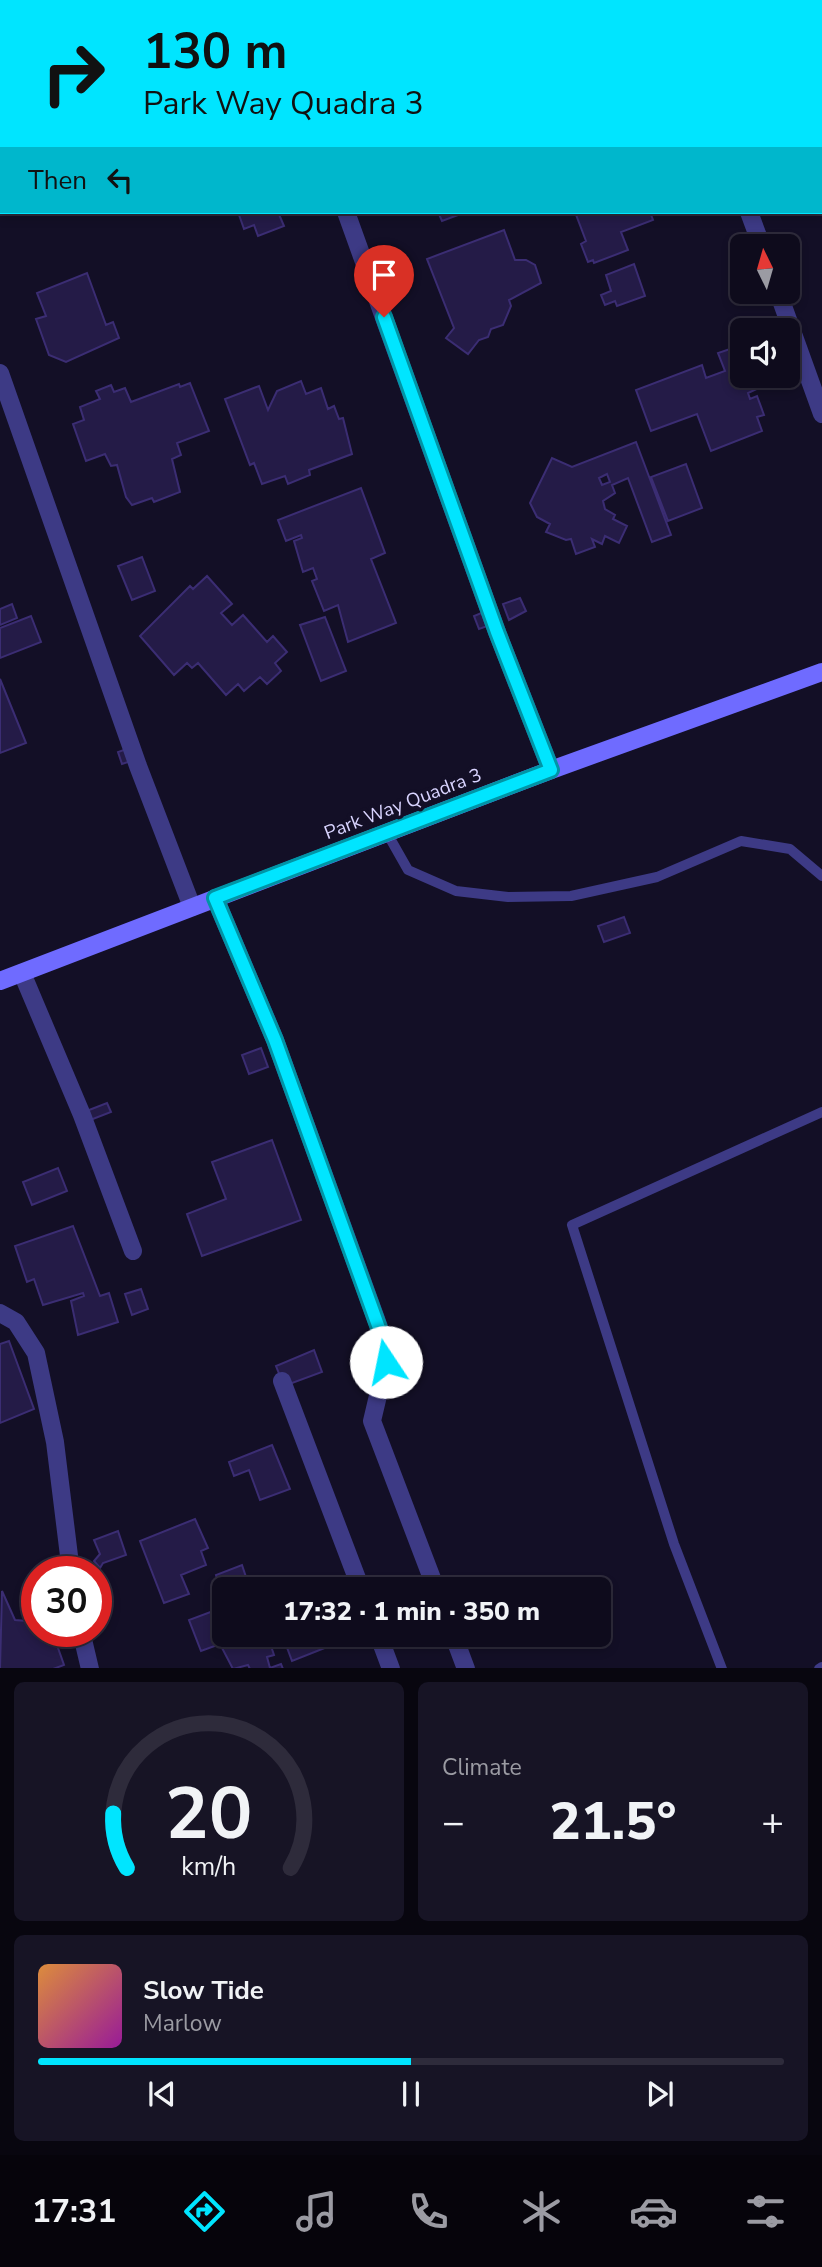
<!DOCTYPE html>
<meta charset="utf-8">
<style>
:root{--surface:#0e0b1c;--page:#171425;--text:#f1f3f6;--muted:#9b9ba3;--line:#2e2b3b;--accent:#00e5ff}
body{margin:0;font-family:"Nunito Sans",sans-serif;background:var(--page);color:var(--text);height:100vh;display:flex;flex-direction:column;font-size:26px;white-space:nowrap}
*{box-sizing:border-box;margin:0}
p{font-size:23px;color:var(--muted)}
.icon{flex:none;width:38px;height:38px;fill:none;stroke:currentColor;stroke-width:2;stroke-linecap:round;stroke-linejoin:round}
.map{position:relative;height:1668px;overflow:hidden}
.details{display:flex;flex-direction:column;gap:14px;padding:14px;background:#08060f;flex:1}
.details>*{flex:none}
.top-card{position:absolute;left:0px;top:0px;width:822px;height:214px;box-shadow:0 4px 10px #0003,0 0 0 2px var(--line);background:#00e5ff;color:#111;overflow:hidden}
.needle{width:46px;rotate:355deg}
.fabs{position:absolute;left:730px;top:234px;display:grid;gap:14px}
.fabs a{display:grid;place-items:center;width:70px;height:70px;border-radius:10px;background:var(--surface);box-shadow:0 4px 10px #0003,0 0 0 2px var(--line);font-size:35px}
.speed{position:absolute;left:21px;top:1556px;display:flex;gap:14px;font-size:35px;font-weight:700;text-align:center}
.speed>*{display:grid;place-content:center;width:91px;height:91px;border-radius:50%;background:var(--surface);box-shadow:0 4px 10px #0003,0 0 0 2px var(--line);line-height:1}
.speed .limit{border:10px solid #d22;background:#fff;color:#111}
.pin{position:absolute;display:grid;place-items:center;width:60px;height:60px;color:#fff;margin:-72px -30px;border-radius:50% 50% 50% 0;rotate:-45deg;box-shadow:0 0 7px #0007}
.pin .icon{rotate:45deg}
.me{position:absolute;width:77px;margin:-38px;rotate:349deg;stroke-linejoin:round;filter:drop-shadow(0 0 5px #0008)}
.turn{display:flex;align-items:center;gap:24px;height:147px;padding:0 28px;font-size:32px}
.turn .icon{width:91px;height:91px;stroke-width:2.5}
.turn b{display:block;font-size:49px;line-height:60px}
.then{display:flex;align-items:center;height:66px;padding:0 28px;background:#0003;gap:14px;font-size:26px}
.big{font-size:52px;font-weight:800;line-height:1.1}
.details .widget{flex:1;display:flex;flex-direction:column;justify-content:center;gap:10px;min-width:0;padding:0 24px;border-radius:10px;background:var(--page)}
.details .dial{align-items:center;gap:0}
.dial svg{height:182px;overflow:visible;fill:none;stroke:var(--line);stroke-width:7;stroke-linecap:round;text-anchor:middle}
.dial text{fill:var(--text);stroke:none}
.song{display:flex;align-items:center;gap:21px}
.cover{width:84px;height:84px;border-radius:10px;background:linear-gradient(135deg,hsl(30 70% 55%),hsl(300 70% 35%))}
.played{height:7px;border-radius:4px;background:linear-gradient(90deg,var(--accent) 50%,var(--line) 50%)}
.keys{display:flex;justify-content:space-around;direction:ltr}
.heat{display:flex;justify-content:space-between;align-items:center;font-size:38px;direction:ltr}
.details .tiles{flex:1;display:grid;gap:14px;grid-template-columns:1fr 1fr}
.widget:last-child{grid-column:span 2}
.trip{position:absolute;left:212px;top:1577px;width:399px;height:70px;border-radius:10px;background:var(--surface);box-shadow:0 4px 10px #0003,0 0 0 2px var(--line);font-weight:800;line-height:70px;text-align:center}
.dock{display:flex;height:112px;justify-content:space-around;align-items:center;background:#06040b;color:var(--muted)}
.dock .icon{width:49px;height:49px}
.dock .selected{color:var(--accent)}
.dock b{font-size:32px;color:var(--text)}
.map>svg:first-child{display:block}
</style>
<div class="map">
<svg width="822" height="1669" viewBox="0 0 822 1669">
<rect width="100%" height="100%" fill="#130f26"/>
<path fill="#241b47" stroke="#3b2d73" stroke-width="2" fill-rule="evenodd" d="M363,0H446L447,2H364Z
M821,15H822V59L821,56Z
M0,51L2,54L0,120Z
M238,212H278L284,226L258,236L254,225L244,229Z
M438,212H466L442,221Z
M575,212H650L653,220L621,232L628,250L594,263L593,260L588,262L581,244L586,241Z
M504,230L515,260H526L535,265L541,283L509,300L511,306L503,325L491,329L488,337L479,340L468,354L446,338L454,328L427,259Z
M634,264L645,296L617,306L615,301L605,305L601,295L611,291L606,275Z
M87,273L106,325L113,322L119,338L66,362L49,355L36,319L46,316L37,293Z
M742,345V376H757L761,387L748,393L750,399L757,396L764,415L757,417L762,431L711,451L697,414L651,431L636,390L702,365L706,378L725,371L718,353Z
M301,381L306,394L321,388L328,409L334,406L339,419L343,418L352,454L309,470L310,475L288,484L285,476L262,484L254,463L250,465L225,399L259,386L268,410L277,391Z
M190,383L209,431L177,443L181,455L172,459L180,492L154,502L152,498L132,505L126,497L117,465L111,466L105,454L86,461L73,424L84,420L80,407L100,399L96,391L111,385L114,392L125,388L131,402L179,384L180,387Z
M636,442L671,535L652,542L628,478L612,485L615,493L603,501L605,509L615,515L613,519L627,526L619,543L605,536L602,544L592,539L595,547L576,554L571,539L566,540L546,532L550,524L537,517L530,503L552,458L572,467ZM607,474L610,482L602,485L599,478Z
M686,464L702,508L668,521L651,477Z
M361,488L385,553L371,559L396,623L348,642L338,605L324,611L312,581L317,579L313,568L303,572L294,541L302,538L301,535L286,541L278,520Z
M142,557L155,591L132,600L118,566Z
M207,576L232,604L221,613L232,625L243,615L267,642L273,636L287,652L275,663L281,671L267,684L260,677L244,691L238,684L226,695L198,663L192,668L187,663L174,675L140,636L190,586L193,589Z
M520,598L526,611L509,620L503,604Z
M12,604L17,618L0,625V609Z
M491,609L496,623L479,629L474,616Z
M31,616L41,642L0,658V628Z
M325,617L346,671L321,681L300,625Z
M0,679L26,743L0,753Z
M135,746L140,758L122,764L118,752Z
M624,917L630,933L604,942L598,926Z
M261,1048L268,1067L249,1074L242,1055Z
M107,1103L111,1112L85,1122L84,1112Z
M272,1140L301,1220L202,1256L187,1214L226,1199L212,1162Z
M58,1168L67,1191L32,1205L23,1182Z
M73,1226L100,1296L109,1293L118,1322L78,1335L71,1301L84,1296L83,1293L43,1305L34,1279L27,1282L15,1246Z
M141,1289L148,1309L132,1315L125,1294Z
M9,1341L34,1409L0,1423V1344Z
M314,1350L322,1372L284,1386L276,1366Z
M272,1445L290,1489L260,1500L249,1470L234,1476L229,1462Z
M195,1519L208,1548L201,1551L206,1565L181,1575L189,1594L164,1603L140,1541Z
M118,1531L126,1555L103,1563L100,1568L94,1561L100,1554L94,1540Z
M242,1565L250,1589H224V1598L216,1575Z
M2,1591L15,1620L27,1621L29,1628L37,1625V1631H52L64,1665L53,1669H0Z
M224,1607V1634H267L274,1655L267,1657L270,1668L281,1664L283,1669H250L248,1665L233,1669L220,1644L201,1651L189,1620Z
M282,1634H360L292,1661Z"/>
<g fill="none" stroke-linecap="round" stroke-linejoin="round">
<path stroke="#3d3a85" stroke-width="10" d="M387,833L408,870L456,891L508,897L571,896L657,877L741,841L790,849L822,876
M722,1669L674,1544L572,1225L822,1112
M819,1669L822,1667"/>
<path stroke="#3d3a85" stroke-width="18" d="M637,0L638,2
M694,2L695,0
M346,212L497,632L551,770
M749,212L762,247
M778,292L822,414
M0,373L138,766L192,907
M215,898L275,1040L384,1341L386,1362L372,1421L436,1589
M22,973L82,1115L133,1251
M0,1313L16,1322L36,1353L55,1442L71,1572
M282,1381L361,1589
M81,1631L90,1669
M378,1634L391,1669
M453,1634L466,1669"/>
<path stroke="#6f6bff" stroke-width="18" d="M0,981L551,770L822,672"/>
</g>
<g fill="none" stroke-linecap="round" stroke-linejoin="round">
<g stroke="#0095a6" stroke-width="18">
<path id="route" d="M384,317L497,632L551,770L215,898L275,1040L384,1342L386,1362"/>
</g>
<use href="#route" stroke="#00e5ff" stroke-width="12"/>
</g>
<g text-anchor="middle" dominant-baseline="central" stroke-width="7" stroke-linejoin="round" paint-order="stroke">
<g font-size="19" fill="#d9d4ff" stroke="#130f26">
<text transform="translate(403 804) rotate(-21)">Park Way Quadra 3</text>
</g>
</g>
</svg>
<div class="fabs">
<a><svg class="needle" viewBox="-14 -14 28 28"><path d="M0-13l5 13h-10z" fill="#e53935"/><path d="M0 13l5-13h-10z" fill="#9b9ba3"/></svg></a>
<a><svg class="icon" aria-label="sound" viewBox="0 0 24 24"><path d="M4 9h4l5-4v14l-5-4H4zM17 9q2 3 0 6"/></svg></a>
</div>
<div class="speed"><div class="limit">30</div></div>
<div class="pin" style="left:384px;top:317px;background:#d93025"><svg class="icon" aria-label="arrive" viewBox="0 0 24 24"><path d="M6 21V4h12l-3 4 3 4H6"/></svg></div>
<svg class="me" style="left:386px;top:1362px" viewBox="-20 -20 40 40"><circle r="19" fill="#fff"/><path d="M0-13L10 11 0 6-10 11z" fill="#00e5ff"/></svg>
<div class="trip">17:32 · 1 min · 350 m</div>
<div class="top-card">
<div class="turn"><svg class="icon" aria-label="right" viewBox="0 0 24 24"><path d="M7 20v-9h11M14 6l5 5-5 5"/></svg><div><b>130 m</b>Park Way Quadra 3</div></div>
<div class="then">Then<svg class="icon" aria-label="left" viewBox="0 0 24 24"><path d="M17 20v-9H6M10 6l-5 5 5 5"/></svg></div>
</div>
</div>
<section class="details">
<div class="tiles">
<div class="widget dial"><svg viewBox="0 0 100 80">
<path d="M14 69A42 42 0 1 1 86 69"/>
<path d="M14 69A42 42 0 0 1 8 45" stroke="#00e5ff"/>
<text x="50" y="56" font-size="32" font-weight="700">20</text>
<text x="50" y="72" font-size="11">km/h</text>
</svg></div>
<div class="widget"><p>Climate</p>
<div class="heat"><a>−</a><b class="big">21.5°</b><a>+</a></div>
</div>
<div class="widget">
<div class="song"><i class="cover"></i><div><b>Slow Tide</b><p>Marlow</p></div></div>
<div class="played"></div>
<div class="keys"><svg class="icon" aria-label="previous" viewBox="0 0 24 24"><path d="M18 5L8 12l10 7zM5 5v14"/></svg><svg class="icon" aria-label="pause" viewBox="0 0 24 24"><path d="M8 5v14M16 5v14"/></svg><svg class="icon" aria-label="next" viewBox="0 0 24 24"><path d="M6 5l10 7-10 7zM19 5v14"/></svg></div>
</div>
</div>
</section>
<nav class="dock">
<b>17:31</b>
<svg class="icon selected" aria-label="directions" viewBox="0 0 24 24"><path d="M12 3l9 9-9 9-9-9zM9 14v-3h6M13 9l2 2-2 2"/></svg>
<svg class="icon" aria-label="music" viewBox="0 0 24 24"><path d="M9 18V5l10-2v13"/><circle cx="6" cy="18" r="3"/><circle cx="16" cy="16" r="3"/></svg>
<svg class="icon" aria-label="phone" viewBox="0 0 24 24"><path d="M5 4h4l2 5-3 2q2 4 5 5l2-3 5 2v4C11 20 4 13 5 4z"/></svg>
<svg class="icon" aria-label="climate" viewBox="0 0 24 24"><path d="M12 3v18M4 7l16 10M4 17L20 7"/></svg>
<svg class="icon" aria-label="car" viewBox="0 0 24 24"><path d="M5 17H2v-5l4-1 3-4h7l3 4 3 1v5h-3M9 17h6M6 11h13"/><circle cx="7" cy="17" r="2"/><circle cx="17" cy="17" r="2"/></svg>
<svg class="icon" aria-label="filters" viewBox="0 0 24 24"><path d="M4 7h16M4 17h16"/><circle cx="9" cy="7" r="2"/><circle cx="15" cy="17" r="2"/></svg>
</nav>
